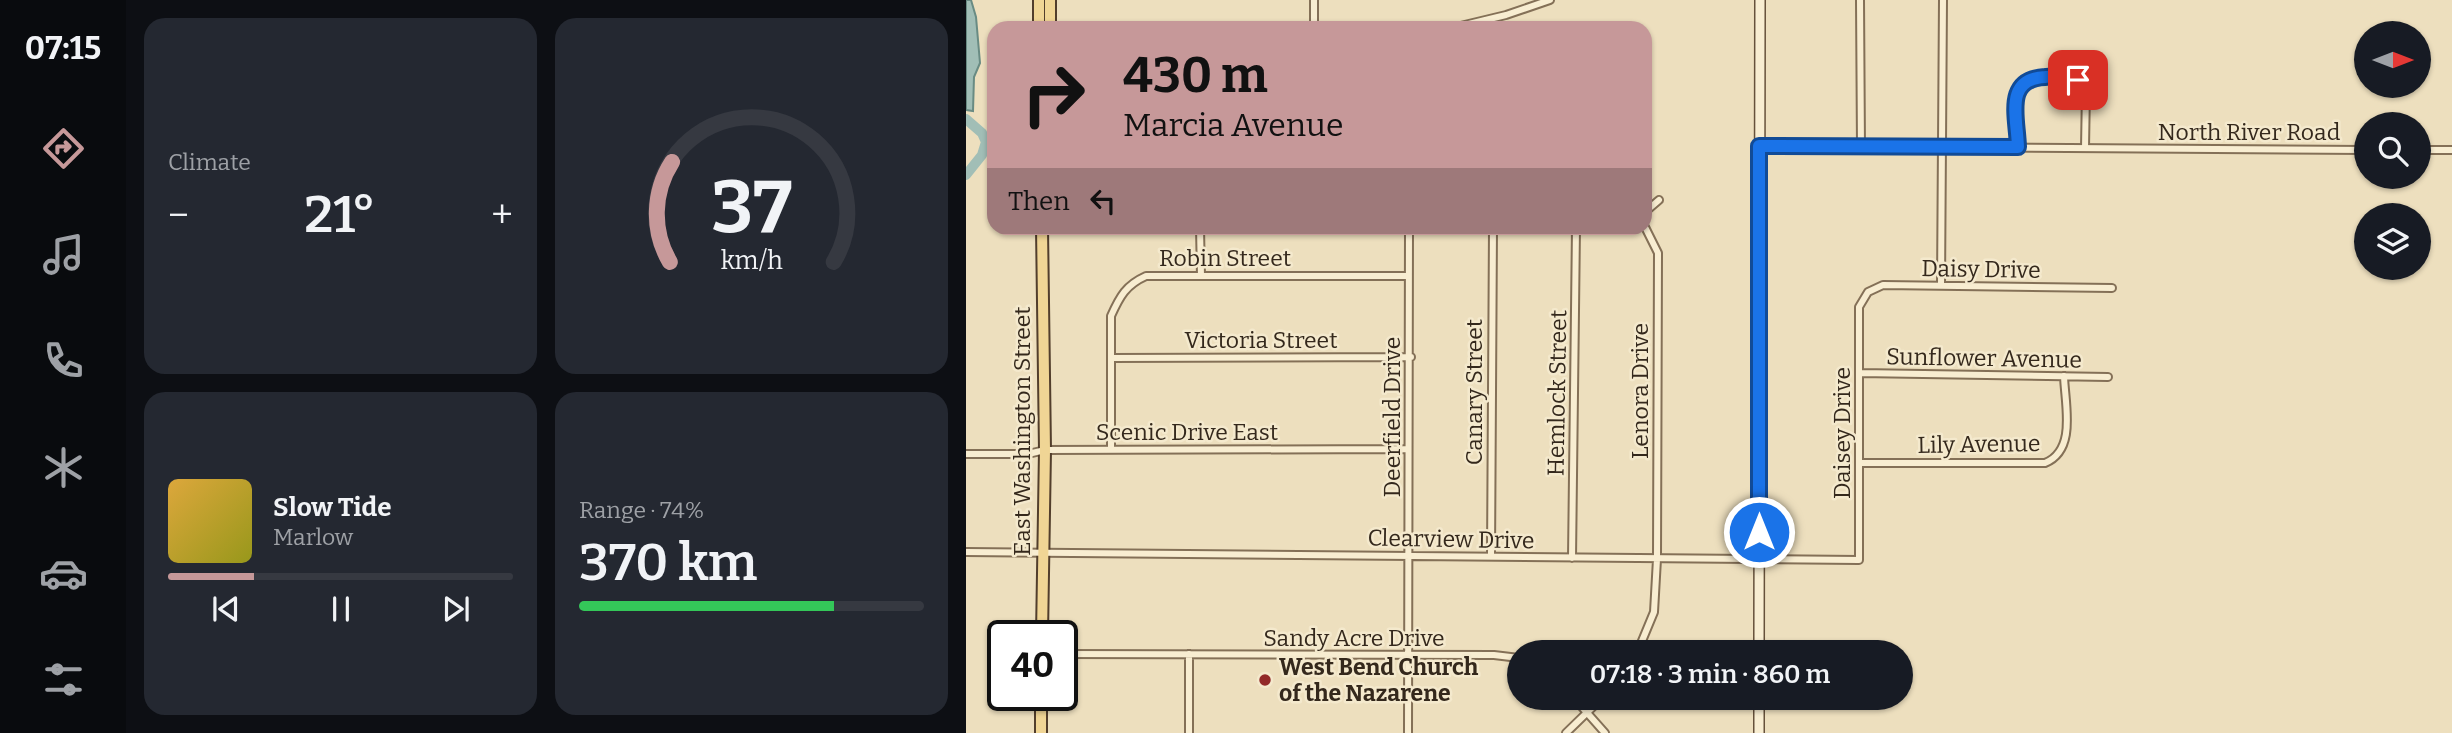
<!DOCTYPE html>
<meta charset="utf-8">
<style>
:root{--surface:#171b24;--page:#242831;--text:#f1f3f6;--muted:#9ea1a6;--line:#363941;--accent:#c69899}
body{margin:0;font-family:Bitter,serif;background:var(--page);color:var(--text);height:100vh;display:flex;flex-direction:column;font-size:26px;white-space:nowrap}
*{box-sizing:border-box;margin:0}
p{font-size:23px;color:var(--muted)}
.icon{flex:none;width:38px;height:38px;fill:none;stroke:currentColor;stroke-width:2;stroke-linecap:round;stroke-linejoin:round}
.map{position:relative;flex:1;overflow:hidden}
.details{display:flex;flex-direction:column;gap:18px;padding:18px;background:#0d0f14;width:840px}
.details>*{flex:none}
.banner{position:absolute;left:21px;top:21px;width:665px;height:214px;border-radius:21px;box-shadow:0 2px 5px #0004;background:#c69899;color:#111;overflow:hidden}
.needle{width:46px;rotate:90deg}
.buttons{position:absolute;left:1388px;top:21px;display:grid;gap:14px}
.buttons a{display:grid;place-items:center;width:77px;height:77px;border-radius:50%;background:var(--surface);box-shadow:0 2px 5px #0004;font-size:35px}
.speed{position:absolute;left:21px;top:620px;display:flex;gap:14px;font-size:35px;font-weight:700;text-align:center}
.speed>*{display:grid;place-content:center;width:91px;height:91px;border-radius:50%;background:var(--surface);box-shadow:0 2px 5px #0004;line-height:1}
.speed .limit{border:4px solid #111;border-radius:10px;background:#fff;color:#111}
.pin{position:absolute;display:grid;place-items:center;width:60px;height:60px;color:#fff;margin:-30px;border-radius:14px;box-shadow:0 4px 10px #0006}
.me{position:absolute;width:77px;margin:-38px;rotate:0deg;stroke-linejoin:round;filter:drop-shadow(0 0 5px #0008)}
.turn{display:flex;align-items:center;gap:24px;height:147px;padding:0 21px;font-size:32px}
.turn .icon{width:91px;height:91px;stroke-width:2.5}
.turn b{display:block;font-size:49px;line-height:60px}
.then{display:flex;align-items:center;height:66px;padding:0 21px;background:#0003;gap:14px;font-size:26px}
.big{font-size:52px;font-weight:600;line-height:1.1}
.details .widget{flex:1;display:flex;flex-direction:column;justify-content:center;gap:10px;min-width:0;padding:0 24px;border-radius:21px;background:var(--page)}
.details .dial{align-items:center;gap:0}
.dial svg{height:182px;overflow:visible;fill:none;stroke:var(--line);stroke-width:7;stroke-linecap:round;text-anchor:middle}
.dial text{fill:var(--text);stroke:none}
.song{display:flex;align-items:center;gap:21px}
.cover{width:84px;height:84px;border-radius:10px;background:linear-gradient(135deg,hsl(40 70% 55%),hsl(60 70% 35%))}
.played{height:7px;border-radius:4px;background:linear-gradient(90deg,var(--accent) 25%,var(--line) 25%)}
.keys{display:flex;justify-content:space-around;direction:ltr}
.heat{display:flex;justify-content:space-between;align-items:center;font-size:38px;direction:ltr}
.charge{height:10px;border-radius:5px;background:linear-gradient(90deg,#34c759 74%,var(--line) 0)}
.details .tiles{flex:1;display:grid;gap:18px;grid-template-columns:repeat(2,1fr)}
.trip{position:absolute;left:541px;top:640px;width:406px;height:70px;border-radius:35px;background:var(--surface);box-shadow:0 2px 5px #0004;font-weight:600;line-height:70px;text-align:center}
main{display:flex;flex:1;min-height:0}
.tab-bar{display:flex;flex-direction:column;width:126px;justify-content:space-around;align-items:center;background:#090b0e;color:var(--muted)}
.tab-bar .icon{width:49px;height:49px}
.tab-bar .active{color:var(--accent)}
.tab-bar b{font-size:32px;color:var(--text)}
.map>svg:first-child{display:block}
</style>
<main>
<nav class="tab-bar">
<b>07:15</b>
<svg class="icon active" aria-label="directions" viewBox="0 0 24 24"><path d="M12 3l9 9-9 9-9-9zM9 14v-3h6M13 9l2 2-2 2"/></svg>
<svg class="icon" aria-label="music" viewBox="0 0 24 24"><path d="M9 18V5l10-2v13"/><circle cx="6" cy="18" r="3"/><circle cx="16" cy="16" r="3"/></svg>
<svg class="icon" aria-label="phone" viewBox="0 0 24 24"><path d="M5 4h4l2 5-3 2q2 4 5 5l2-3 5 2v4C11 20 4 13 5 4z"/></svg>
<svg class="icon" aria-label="climate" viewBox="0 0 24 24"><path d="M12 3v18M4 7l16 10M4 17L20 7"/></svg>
<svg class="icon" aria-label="car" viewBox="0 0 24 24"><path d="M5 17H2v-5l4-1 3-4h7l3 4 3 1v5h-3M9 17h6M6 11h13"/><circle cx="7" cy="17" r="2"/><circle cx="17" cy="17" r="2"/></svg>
<svg class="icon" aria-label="filters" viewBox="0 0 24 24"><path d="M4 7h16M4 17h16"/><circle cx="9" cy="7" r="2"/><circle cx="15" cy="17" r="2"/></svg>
</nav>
<section class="details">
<div class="tiles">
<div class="widget"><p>Climate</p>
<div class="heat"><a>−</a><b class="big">21°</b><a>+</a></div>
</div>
<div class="widget dial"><svg viewBox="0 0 100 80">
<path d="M14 69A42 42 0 1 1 86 69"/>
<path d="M14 69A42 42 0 0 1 15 25" stroke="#c69899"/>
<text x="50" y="56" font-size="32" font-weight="700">37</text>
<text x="50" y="72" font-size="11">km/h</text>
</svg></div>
<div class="widget">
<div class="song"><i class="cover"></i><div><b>Slow Tide</b><p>Marlow</p></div></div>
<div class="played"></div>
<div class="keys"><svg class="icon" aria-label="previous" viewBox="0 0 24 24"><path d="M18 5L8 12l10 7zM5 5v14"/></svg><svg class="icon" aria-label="pause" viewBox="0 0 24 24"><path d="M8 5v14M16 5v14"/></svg><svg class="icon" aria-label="next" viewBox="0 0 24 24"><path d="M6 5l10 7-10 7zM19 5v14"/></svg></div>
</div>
<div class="widget"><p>Range · 74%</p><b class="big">370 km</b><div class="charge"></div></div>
</div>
</section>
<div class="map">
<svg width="1486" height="733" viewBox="0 0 1486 733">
<rect width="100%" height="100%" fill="#eddfbe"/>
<path fill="#a1beb6" stroke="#698b83" stroke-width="2" d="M0,0H5L10,17L14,63L8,77L7,111L0,110Z"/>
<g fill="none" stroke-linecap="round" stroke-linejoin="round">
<path stroke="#a1beb6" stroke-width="10" d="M0,119L16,133L20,142L16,155L0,175"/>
<g stroke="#847057" stroke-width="10">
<path id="street" d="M348,0V28
M894,0L895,147
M486,28L540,15L584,0
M793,146L1400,150
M1053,147C1049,85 1038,79 1106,76L1120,90L1119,148
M1452,150H1486
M679,212L693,200
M234,228L235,276
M975,286L977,0
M145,358L445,357
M894,373L1142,377
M145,449V316C154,296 160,285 180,276H442
M0,454H62L79,450L442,449
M893,463H1079C1111,450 1099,405 1098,376
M0,552L893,560V307L902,292L917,285L1146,288
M525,556L527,228
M606,558L610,228
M671,653L688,612L691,559L692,253L679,227
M96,654L528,655L553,658
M608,698L639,733
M223,733V654
M442,733L443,228
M600,733L636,698"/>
</g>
<g stroke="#66513b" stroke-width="12">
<path id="secondary" d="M793,653L794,0
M793,733V698"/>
</g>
<g stroke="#523e2c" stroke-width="14">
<path id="primary" d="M73,0V28
M84,0V28
M76,635L79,450L76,228
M75,733V695"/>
</g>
<use href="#street" stroke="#f8edd1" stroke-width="6"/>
<use href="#secondary" stroke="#f8edd1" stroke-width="9"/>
<use href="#primary" stroke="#f0d595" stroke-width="10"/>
</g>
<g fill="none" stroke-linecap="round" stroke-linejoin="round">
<g stroke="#114b97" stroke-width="18">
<path id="route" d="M793,532V146L1052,147C1051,116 1038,79 1079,77C1091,76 1103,74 1112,80"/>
</g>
<use href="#route" stroke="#1a73e8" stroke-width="12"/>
</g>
<circle fill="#922928" stroke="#f4e9cd" stroke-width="2.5" cx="299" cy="680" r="7"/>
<g text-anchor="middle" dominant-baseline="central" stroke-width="5" stroke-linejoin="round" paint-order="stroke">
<g font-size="23" fill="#34281c" stroke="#f4e9cd">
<text x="1283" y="132">North River Road</text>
<text x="259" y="258">Robin Street</text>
<text transform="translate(1015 269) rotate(1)">Daisy Drive</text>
<text x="295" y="340">Victoria Street</text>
<text transform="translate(1018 358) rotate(1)">Sunflower Avenue</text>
<text transform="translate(674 391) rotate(-90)">Lenora Drive</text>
<text transform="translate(508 392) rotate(-90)">Canary Street</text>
<text transform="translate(591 393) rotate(-89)">Hemlock Street</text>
<text transform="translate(426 417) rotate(-90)">Deerfield Drive</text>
<text transform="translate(56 431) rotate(-90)">East Washington Street</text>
<text x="221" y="432">Scenic Drive East</text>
<text transform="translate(876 433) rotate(-90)">Daisey Drive</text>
<text transform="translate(1013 444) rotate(-1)">Lily Avenue</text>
<text transform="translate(485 539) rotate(1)">Clearview Drive</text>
<text x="388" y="638">Sandy Acre Drive</text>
</g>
<g font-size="23" font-weight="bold" fill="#34281c" stroke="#f4e9cd" text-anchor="start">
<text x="313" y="667">West Bend Church<tspan x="313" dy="26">of the Nazarene</tspan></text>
</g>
</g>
</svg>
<div class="buttons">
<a><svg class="needle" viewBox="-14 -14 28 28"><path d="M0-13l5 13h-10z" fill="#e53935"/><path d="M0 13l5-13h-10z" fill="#9ea1a6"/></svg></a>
<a><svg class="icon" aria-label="search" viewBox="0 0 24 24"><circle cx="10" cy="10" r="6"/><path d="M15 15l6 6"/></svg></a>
<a><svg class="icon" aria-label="layers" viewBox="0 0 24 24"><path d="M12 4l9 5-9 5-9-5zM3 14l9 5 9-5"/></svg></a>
</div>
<div class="speed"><div class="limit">40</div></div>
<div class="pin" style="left:1112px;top:80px;background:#d93025"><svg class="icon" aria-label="arrive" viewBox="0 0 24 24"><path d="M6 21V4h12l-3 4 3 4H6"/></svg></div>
<svg class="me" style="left:793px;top:532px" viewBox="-20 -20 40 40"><circle r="17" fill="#1a73e8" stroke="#fff" stroke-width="3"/><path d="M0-11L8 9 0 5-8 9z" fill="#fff"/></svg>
<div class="trip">07:18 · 3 min · 860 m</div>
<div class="banner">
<div class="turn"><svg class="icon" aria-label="right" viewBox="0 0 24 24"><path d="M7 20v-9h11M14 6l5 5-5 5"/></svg><div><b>430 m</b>Marcia Avenue</div></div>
<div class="then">Then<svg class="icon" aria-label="left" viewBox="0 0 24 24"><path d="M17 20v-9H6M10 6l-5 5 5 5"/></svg></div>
</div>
</div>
</main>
